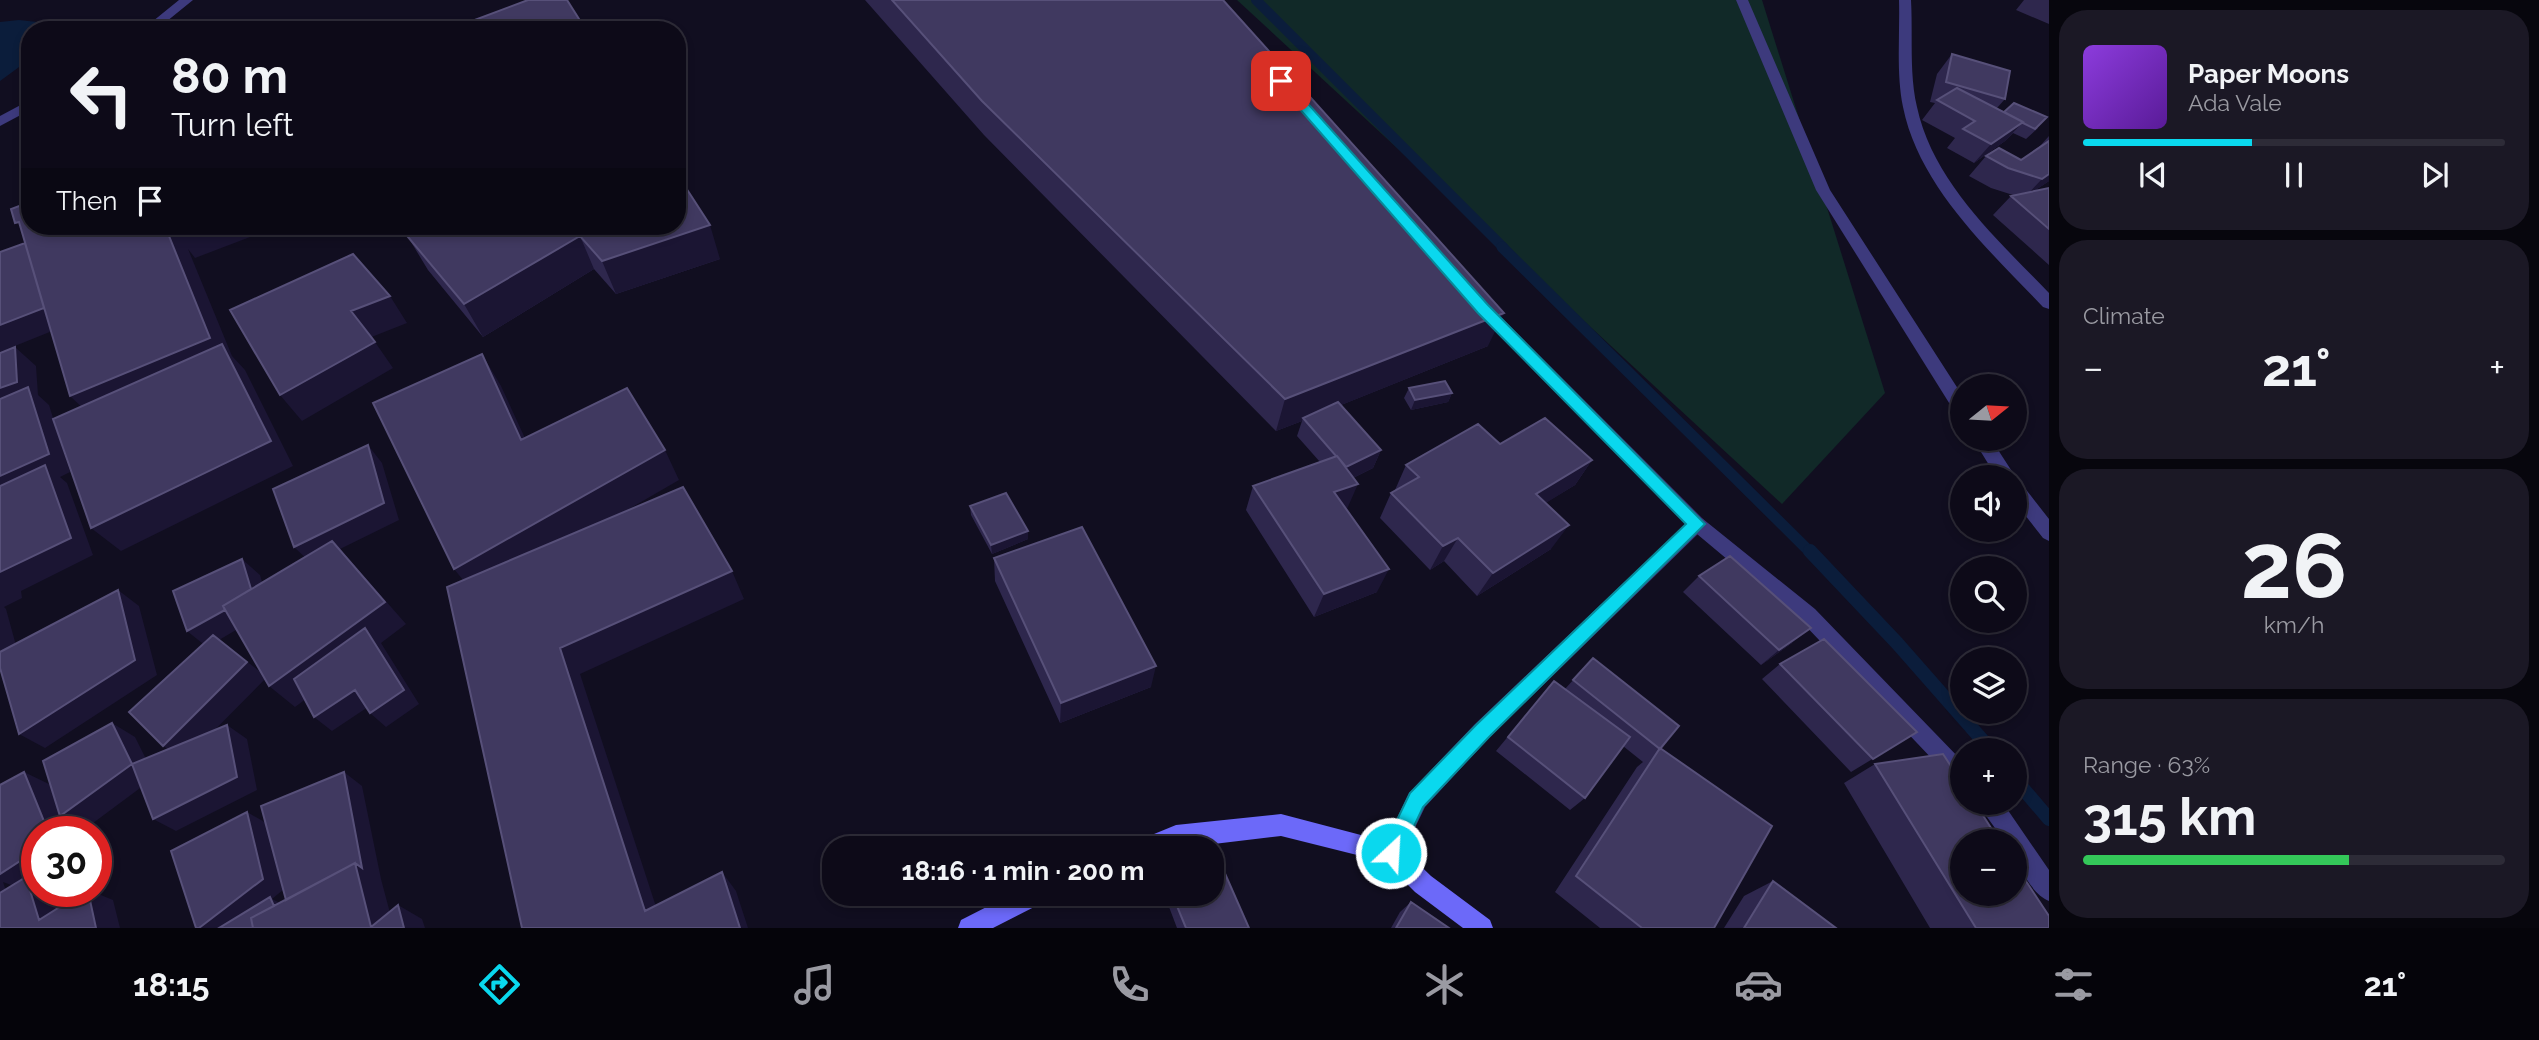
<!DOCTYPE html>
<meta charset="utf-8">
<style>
:root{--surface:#0d0a18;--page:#1b1825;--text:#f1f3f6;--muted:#9a9aa2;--line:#2d2b37;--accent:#0ad8ee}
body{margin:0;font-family:Raleway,sans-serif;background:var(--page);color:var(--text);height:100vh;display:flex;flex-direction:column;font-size:26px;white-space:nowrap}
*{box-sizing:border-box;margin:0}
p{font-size:23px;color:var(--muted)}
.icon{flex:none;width:38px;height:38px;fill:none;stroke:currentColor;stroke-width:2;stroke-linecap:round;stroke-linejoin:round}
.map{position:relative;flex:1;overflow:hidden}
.sheet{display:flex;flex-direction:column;gap:10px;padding:10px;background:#07060d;width:490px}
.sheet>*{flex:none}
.top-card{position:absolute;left:21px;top:21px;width:665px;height:214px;border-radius:28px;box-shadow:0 4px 10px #0003,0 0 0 2px var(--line);background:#0d0a18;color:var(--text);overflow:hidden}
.needle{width:46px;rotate:72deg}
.fabs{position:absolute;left:1950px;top:374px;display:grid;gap:14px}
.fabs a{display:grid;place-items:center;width:77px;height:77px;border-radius:50%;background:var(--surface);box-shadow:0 4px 10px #0003,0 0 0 2px var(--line);font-size:35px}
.speed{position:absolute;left:21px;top:816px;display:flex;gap:14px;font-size:35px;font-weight:700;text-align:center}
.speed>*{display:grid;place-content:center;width:91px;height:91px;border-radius:50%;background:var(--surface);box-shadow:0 4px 10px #0003,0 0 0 2px var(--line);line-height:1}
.speed .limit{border:10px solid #d22;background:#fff;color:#111}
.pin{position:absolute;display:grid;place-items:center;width:60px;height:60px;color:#fff;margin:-30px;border-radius:14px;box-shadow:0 4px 10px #0006}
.me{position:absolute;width:77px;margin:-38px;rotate:25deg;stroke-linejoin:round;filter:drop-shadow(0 0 5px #0008)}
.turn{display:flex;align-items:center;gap:24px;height:147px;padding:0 35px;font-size:32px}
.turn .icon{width:91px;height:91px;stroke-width:2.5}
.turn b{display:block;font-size:49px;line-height:60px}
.then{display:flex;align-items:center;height:66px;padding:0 35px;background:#0003;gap:14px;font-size:26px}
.big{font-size:52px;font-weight:700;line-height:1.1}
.sheet .tile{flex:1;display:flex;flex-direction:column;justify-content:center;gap:10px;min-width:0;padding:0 24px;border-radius:28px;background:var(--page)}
.sheet .dial{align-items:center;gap:0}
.dial b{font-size:91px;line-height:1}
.song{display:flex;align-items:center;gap:21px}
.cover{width:84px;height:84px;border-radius:10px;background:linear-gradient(135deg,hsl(270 70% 55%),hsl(270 70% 35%))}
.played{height:7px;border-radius:4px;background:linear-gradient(90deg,var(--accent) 40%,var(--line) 40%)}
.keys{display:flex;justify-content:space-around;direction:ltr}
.heat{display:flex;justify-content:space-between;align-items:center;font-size:38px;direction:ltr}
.charge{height:10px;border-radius:5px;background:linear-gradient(90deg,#34c759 63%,var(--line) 0)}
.trip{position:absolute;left:822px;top:836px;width:402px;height:70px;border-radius:28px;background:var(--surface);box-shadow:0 4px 10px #0003,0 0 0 2px var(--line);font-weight:700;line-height:70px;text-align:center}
.menu{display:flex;height:112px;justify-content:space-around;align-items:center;background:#05040a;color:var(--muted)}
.menu .icon{width:49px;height:49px}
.menu .selected{color:var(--accent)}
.menu b{font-size:32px;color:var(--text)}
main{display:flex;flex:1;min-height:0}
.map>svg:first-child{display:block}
</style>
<main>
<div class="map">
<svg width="2049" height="928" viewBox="0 0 2049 928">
<rect width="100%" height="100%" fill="#110e20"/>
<path fill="#112928" d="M1237,0H1762L1885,393L1782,504Z"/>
<path fill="#0b1d3b" d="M19,20L55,24L52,30H30V59L0,81V22Z"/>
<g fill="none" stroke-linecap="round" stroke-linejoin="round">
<path stroke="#0b1d3b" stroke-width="10" d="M1256,0L1504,248"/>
<path stroke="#0b1d3b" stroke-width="11" d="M1502,247L1811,553"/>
<path stroke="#0b1d3b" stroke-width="14" d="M1810,551L1897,643L1992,751
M2014,778L2049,819"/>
<path fill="#3d3a7d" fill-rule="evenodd" d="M1736,0H1748L1830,190L1962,395V415L1956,414L1816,190Z
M1973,439H1991L2013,473L2015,480L2020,482L2049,519V541L2043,538L2014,501V478H1997Z"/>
<path fill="#3d3a7d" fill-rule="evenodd" d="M1697,516L1703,519L1706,524L1703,529L1489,738L1425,807L1399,861L1391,864L1383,861L1380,853L1409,793L1475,724L1691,519Z"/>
<path fill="#3d3a7d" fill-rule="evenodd" d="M179,0H193L156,30H142Z
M1899,0H1911C1913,35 1909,73 1917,107C1933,182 1998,240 2049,293V309L2043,307C1990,251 1919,187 1903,107C1896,73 1900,35 1899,0Z
M30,100V110L0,126V116Z
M1484,304L1490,306L1703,519L1815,609L1962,761V786L1955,783L1801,621L1691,529L1478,314L1476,310L1478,306Z
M1977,803H2003L2049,870V901C2031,894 2014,861 2014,842H2005Z"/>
<path fill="#6c69f9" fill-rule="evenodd" d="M1281,814L1399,845L1431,876L1490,920L1493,928H1463L1415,892L1385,862L1281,836L1172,849H1134L1137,841L1176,825Z
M1012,894H1047L1044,902L993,928H958L961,920Z"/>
</g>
<path fill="#2e274d" d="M865,0H1223L1488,346L1341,405L1381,450L1373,468L1353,478L1346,509L1377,592L1314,617L1246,510L1253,486L1320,462L1297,436L1302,421L1276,431L984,135Z
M2024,0H2049V24L2016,10Z
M1952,54L2005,99L1997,108L2038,128L2026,139L2013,133L2005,141L1974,163L1947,148L1955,138L1922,120L1935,103L1930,102L1937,74Z
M2049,136V181L2034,191L2049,188V265L1993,215L2011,196L2013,195L1991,188L1969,176L1986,156L2021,160L2040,146Z
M677,226L720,259L616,294L594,269L483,337L428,270L408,237Z
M1409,388L1452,393L1448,402L1411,410L1404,398Z
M1500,444L1592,460L1575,485L1545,503L1551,549L1477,596L1444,561L1430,570L1380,518L1391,493L1395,491V490L1406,465Z
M970,506L1028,531V539L992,554L971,515Z
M994,558L1151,687L1060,723L995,581Z
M1699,576L1792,643L1761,665L1683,592Z
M1593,658L1661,748L1714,928H1600L1555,892L1637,767L1643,762L1623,746L1585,798L1570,810L1496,751L1554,681L1565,689Z
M1780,664L1917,732L1851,772L1762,679Z
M1875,764L2049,928H1930L1844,783Z
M1773,881L1836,928H1724L1744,896Z
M1168,894H1213L1249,928H1177L1166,899Z
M1411,902L1449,928H1391L1400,912Z"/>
<path fill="#1b1533" d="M2023,122L2005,141L1974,163L1991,144Z
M2049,174V181L2024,198L2042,179Z
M710,225L720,259L616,294L602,261Z
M165,226H279L195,258L188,249L232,356L245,370L293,466L121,551L91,528L104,428L70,396Z
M580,236L594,269L483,337L464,304Z
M25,243L67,325L0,352V325Z
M390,296L407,323L369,338L351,311Z
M1504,313L1488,346L1304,420L1303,418L1302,421L1276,431L1285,399Z
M375,342L393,368L302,421L280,395Z
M15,347L36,366L38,395L49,405L70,472L60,477L67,483L93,555L21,591L22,598L4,607L6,609L17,649L0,659V388Z
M482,354L501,386L540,471L521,440Z
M1452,393L1448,402L1411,410L1415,400Z
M368,445L382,463L399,520L340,549L406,624L381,643L419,704L386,727L370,713L377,646L295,707L269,686L311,563L294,547Z
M665,450L679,480L477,597L454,569Z
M1381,450L1373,468L1339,485L1346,467Z
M1592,460L1575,485L1520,519L1536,494Z
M1358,484L1347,509L1325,516L1334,492Z
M1569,525L1551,549L1477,596L1493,573Z
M1028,531V539L992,554L991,545Z
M1458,538L1444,561L1430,570L1443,546Z
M242,559L260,575L270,610L219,640L267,677L185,760L163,746L207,647L187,631Z
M1389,569L1377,592L1314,617L1324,594Z
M732,571L744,599L580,674L663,928L645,911L560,648Z
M118,590L139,606L157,675L45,748L19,734Z
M1811,628L1792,643L1761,665L1779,650Z
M1156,666L1151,687L1060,723L1061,703Z
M355,690L371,705L332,731L314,717Z
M112,723L135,737L155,777L85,829L64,819L69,831H48L24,772L51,785Z
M227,725L247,739L257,790L176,831L153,819Z
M344,772L362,786L381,879L394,928H199L247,812L268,824L284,889L272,899L288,907L355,863Z
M37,850V879L35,880L37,881V891H55L67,928L39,920L22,889L3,882L9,900L0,906V872Z
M722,872L736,891L748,928H740Z
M88,891H91L113,900L120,928H96Z
M398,905L422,919L425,928H404Z"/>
<path fill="#403960" stroke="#575079" stroke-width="2" d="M528,0H567L586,30H469L464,24Z
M892,0H1223L1504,313L1285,399L982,101Z
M1952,54L2010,71L2005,99L1946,82Z
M1957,88L2023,122L1991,144L1963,129L1975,121L1937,100Z
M2014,103L2047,117L2035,129L2021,122H2023L2004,112Z
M2049,141V174L2042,179L2008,168L1986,156L1999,148L2021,160Z
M677,174L710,225L602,261L580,236L464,304L408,237L427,226H677Z
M2049,188V229L2011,196Z
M30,202V226H165L210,338L70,396L19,222L15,223L11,209Z
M171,226H186L173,231Z
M25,243L44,308L0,325V252Z
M353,254L390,296L351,311L375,342L280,395L230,310Z
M222,344L271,441L91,528L53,419Z
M15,347L17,382L0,388V353Z
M482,354L521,440L627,388L665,450L454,569L373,403Z
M1445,381L1452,393L1415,400L1409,388Z
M28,387L49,454L0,476V399Z
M1338,402L1381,450L1346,467L1337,456H1336L1303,418Z
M1545,418L1592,460L1536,494L1569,525L1493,573L1458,538L1443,546L1391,493L1419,477L1406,465L1478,424L1500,444Z
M368,445L384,503L294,547L273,489Z
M1337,456L1358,484L1334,492L1389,569L1324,594L1253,486Z
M45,465L71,538L0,572V486Z
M683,487L732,571L560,648L645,911L722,872L740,928H522L447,587Z
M1006,493L1028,531L991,545L970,506Z
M1082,527L1156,666L1061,703L994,558Z
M332,541L385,602L269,686L223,606Z
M1730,556L1811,628L1779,650L1699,576Z
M242,559L251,589L223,606L225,610L187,631L173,591Z
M118,590L135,660L19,734L0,668V652Z
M365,628L404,690L370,713L355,690L314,717L294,679Z
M213,635L247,662L163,746L129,712Z
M1824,639L1917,732L1873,759L1780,664Z
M1593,658L1679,726L1660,749L1573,680Z
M1554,681L1630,737L1585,798L1508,737Z
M112,723L132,764L60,816L43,761Z
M227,725L237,777L153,819L132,764Z
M1660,748L1772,826L1714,928H1642L1576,876Z
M1943,754L1962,783V803H1975L2000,842H1962V894H2014V863L2049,916V928H1976L1875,764Z
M24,772L48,831H37V850L0,874V785Z
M344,772L362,868L355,863L286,900L261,806Z
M247,812L263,879L199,928H196L171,851Z
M355,863L371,927L398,905L404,928H253L251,918Z
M1223,869L1249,928H1186L1172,894H1213V872Z
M26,877L39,920L85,891H88L96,928H0V893Z
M1773,881L1836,928H1744Z
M270,897L274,906L251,918L253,928H219Z
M1411,902L1449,928H1396Z"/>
<path fill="#0ad8ee" stroke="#068c9b" stroke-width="2" d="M1277,78H1285L1488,305L1705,524L1489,737L1423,807L1398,860L1391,863L1384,860L1381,853L1410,793L1476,725L1686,524L1478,313L1277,83Z"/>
</svg>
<div class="fabs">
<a><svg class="needle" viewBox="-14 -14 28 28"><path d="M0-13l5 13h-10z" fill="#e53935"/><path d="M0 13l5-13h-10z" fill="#9a9aa2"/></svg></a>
<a><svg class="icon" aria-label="sound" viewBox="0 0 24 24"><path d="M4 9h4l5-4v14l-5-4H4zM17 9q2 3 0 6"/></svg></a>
<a><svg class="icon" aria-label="search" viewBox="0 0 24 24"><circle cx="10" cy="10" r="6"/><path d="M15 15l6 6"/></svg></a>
<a><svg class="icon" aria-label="layers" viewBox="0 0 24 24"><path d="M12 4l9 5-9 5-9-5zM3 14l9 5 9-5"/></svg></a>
<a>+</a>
<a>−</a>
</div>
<div class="speed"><div class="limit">30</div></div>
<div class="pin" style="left:1281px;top:81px;background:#d93025"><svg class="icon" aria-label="arrive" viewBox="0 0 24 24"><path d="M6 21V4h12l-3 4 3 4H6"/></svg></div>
<svg class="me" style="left:1391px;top:853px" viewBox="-20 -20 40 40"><circle r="17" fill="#0ad8ee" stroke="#fff" stroke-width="3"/><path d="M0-11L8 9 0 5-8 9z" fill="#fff"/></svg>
<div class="trip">18:16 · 1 min · 200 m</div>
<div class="top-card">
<div class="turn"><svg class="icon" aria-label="left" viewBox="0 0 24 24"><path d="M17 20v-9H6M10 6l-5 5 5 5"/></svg><div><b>80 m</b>Turn left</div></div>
<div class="then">Then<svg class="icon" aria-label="arrive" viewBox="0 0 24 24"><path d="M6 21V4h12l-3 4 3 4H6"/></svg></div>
</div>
</div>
<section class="sheet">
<div class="tile">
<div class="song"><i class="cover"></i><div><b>Paper Moons</b><p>Ada Vale</p></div></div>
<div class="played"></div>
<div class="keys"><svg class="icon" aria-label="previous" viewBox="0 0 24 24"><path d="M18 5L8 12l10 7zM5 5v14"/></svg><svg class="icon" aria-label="pause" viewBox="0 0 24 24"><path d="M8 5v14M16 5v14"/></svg><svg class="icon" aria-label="next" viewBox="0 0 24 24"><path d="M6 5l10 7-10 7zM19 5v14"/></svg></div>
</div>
<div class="tile"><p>Climate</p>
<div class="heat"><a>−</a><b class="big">21°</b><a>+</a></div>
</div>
<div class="tile dial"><b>26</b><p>km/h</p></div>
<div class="tile"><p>Range · 63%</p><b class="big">315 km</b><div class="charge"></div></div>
</section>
</main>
<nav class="menu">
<b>18:15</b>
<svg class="icon selected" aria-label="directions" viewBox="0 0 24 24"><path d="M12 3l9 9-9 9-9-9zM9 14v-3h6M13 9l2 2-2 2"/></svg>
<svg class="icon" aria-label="music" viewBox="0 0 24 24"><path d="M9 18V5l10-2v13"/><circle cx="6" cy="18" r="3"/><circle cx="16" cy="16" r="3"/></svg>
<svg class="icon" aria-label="phone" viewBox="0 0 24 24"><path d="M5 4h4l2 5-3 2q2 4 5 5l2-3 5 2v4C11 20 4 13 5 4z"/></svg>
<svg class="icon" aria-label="climate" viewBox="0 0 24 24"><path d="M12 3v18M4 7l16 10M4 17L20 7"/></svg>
<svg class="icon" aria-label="car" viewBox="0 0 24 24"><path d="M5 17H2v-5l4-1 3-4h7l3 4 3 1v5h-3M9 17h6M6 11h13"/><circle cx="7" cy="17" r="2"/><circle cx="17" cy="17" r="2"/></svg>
<svg class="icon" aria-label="filters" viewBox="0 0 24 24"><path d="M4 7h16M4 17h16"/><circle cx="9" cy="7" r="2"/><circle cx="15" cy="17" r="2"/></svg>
<b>21°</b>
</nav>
